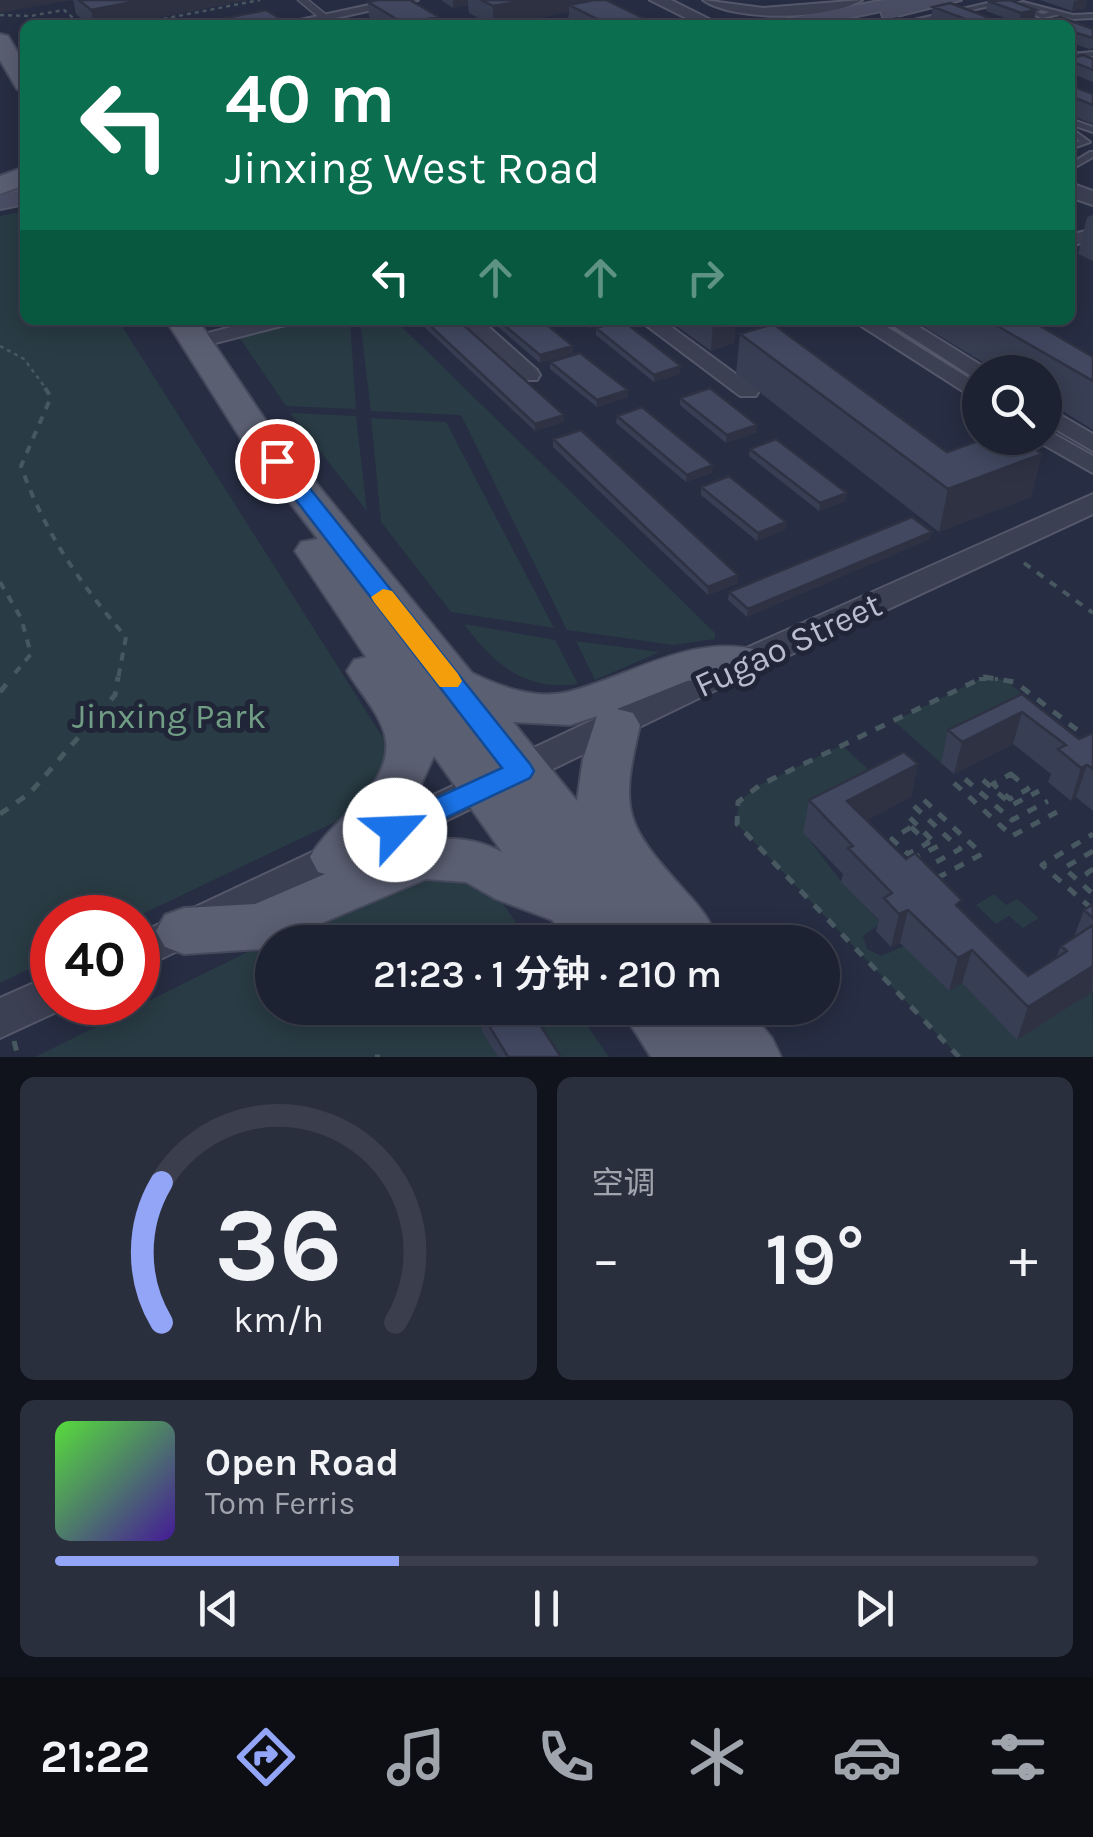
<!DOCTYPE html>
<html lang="zh">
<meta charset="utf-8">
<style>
:root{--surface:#1d2232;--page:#2a2f3e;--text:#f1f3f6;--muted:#a0a4ac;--line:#3b3f4d;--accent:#93a5f7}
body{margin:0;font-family:Karla,"Noto Sans SC",sans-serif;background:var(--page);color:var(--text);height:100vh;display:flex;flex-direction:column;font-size:38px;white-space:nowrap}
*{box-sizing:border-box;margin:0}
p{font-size:32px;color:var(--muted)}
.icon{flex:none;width:55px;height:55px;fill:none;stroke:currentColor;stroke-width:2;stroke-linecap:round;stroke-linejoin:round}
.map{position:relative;height:1057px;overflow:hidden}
.drawer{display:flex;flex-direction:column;gap:20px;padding:20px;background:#10131c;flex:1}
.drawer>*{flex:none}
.hud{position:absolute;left:20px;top:20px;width:1055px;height:305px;border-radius:15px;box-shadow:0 5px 25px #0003,0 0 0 2px var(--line);background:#0b6e4f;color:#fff;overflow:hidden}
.buttons{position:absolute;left:962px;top:355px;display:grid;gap:20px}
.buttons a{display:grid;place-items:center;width:100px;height:100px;border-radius:50%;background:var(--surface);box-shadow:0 5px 25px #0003,0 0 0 2px var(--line);font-size:50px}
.speed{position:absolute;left:30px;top:895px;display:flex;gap:20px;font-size:50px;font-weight:700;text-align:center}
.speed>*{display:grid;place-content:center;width:130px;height:130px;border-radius:50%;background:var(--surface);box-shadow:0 5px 25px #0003,0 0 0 2px var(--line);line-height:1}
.speed .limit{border:15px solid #d22;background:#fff;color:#111}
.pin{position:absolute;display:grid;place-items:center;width:85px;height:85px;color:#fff;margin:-42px;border:5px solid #fff;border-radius:50%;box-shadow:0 2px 10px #0007}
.me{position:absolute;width:110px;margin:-55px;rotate:65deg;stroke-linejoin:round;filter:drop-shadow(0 0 8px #0008)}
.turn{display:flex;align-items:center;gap:35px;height:210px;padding:0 40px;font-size:45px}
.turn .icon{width:130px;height:130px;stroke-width:2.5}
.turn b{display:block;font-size:70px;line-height:85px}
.lanes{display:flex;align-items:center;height:95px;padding:0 40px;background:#0003;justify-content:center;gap:50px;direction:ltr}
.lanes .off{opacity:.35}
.big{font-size:75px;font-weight:600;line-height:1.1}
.drawer .card{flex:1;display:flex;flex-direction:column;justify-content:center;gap:15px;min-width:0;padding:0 35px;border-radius:15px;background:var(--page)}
.drawer .dial{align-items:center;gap:0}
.dial svg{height:260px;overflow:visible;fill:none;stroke:var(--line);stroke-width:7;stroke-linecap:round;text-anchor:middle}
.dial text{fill:var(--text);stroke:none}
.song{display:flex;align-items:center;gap:30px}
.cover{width:120px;height:120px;border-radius:15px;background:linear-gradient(135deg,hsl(110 70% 55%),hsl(260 70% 35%))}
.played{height:10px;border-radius:5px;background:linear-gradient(90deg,var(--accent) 35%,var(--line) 35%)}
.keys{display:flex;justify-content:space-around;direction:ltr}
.heat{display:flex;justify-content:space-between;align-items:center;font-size:55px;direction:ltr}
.drawer .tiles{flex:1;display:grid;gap:20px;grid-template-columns:1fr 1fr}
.card:last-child{grid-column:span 2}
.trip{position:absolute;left:255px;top:925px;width:585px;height:100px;border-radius:50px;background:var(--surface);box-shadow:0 5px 25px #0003,0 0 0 2px var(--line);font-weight:600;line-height:100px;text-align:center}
.dock{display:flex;height:160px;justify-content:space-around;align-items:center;background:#0c0e14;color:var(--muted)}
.dock .icon{width:70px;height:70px}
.dock .current{color:var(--accent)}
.dock b{font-size:45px;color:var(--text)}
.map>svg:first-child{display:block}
</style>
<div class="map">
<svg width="1093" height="1057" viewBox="0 0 1093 1057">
<rect width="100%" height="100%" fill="#272d43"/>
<path fill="#293b44" d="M25,211V320H118L413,785L136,917L52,918V958L0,983V216Z
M305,320H350L356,409L286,406L239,337Z
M360,320H395L715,633V639L673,645L567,630L461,415L371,411Z
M290,413L356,416L367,511Z
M371,418L446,422L554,628L451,612L381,522Z
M464,624L555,640L578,684C526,692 493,664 464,624Z
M576,641L660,652L595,680Z
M984,677L1005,680L1093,750L1013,727L941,763L894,721Z
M842,745L889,789L804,833L841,881L881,923L863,936L867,949L881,956L904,946L949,991L962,983L1017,1039L1092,992L1093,1057H959L737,824L738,802L760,785Z
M408,879H457L492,888L530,942H272V1008H575L609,1057H35L377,888Z
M994,894L1006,905L1017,899L1039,918L1023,928L1009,916L996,924L976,905Z"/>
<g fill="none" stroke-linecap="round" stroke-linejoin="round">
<g stroke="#54586a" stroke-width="4">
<path id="service" d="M1001,0L1003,3L904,25H892Z
M1023,2L1073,15L1093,14V18L1073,19L1056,15L1042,18L1011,5ZM1023,6L1049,12L1043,14Z
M1093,52V56L1070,58V54Z
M1070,119L1093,127V132L1070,124Z
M1070,131H1075L1090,142L1070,149V144L1080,141L1070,135Z
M1090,152H1093V157L1070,170V164Z"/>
</g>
<g stroke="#54586a" stroke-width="3">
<path id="pedestrian" d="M298,0H308L329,17L321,19Z"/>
</g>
<g stroke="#54586a" stroke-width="4">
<path id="minor" d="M392,0H418L304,25H277Z
M703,0L763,8L862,0C829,20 735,22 703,0Z
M1093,229V240L1070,246V235Z
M258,320H292L289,324L196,348L186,342L189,338Z
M459,320H481L537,370L540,375L537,380H521Z
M639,320H662L759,391L756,396H740Z
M852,320H876L980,385V402Z
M884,320H908L992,372H980V378L973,377Z
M1045,406L1093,434V451L1045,423Z
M1045,429L1093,456V473L1037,441L1035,438H1045Z"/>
</g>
<g stroke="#54586a" stroke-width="4">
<path id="tertiary" d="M650,0H671L721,25H700Z
M1070,183L1093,191V205L1070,197Z
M1093,494V514L757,670L138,970V934L733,654Z
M52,975V1002H69L67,1007L0,1038V998Z"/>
</g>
<g stroke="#54586a" stroke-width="4">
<path id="secondary" d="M884,0H961L889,18L883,17L881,11L814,25H778L787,19Z
M25,190V204L0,209V195Z"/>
</g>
<g stroke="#45495c" stroke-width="4">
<path id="primary" d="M0,34L8,36L25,65V91L17,89L0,60Z
M25,167V185L0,194V176Z
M166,320H198L270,427L472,673C501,687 535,700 568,692C632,676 692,632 761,651L767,662L761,673L687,681L617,709L633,713L640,725C619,813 625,824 685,891C700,907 712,921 717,942H569L552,920L496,899L466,882L426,879L260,949L184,954L165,947L156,931L165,915L184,908L255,904L325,874L318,872L310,857C330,819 400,783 384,732C377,710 359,691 347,671L354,660L366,657L295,551L301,542L318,539L243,442ZM597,716L583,759L577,801L513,722L570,725ZM434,756L502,852C459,829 412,840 369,855L414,800Z
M620,1008H747L772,1038L781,1057H651Z"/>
</g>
<path stroke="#485860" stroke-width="2.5" stroke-dasharray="4 4" stroke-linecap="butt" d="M0,15L30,16L64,10L81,25
M132,25L260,0
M0,346L24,359L47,390"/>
<path stroke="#485860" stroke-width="4" stroke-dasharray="8 8" stroke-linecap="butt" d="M45,388L51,397L21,466C44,532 81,585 126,637L118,679
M1024,563L1093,613
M0,582L21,618L31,654L10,679
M979,679H998"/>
<path stroke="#485860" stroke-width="5" stroke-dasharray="10 10" stroke-linecap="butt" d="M0,692L12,677
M1011,774L1028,789L1010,799L993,784Z
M965,779L1012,820L1048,801
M983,780L1012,805L1039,791
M954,783L1012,836L1057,812
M924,800L982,854L937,878
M914,806L960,849L927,867
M0,814L30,793L115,695L118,677
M910,818L938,846L914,858
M911,827L928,843L908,854L892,839Z
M1093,851L1064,868L1093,894
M1093,869L1087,873L1093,878
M1091,908L1042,865L1093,834
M14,1041L18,1057
M375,1057H380
M959,1057L737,824L738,802L760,785L984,677L1015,682L1085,736"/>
<use href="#service" fill="#3c4053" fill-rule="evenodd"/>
<use href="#pedestrian" fill="#3c4053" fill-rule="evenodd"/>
<use href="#minor" fill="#3c4053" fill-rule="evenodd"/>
<use href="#tertiary" fill="#3c4053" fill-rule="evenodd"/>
<use href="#secondary" fill="#4a4e65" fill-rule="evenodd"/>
<use href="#primary" fill="#5a5f72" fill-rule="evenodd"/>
</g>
<path fill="#383e53" d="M0,0H247L120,25H89L76,14L73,0Z
M441,0H588L649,25H578L568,20L569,12L501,25H491L469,13L468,5L453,8Z
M1010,0L1034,20L1019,23L986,11L988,1Z
M1040,0H1087L1085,9L1072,11Z
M368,2L439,25H382L369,17Z
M933,7L1009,25H937L930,22Z
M1060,17L1093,29V48L1089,49L1070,42V25H1042L1043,22Z
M1070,58L1093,59V82L1070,73Z
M1070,85L1093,94V124L1070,115Z
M1093,215V261L1078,254L1087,217Z
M421,320H458L564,415V422L535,431L421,324Z
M490,320H541L573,353L540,363Z
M579,320H616L589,328Z
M668,320H736L734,343L711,351Z
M913,320H1030L1093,357V430L1045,400V372H999Z
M596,328L680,374L654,382L596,335Z
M740,334L947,452L1042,454L1031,497L939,532L736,374Z
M550,362L628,397L597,407L550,369Z
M680,398L757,425V432L726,443L680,405Z
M617,416L712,473L686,482L616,423Z
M553,439L738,583L708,595L553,447Z
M750,449L846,501L819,511L749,456Z
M701,487L786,522L785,530L757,541L701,495Z
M932,532L930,539L747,617L728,600L729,592Z
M1022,694L1079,739L1093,734V811L1076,797L1071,801L1048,782L1051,774L1013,744L954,774L941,763L948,730Z
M918,764L911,797L867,820L1028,976L1056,958L1061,946L1074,937L1084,910L1093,904V993L1092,992L1017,1040L962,983L949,991L900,943L891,947L876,931L879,920L841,882L843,874L803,833L809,800Z
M482,1014L561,1057H498L482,1031Z"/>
<path fill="#2e3243" d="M0,0H73L0,13Z
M142,0H247L120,25H94L91,10Z
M453,0H468V5L453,8Z
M527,0H588V8L569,5V12L501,25H493V6Z
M1079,0H1087L1085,9L1072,11L1074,1Z
M1036,10L1034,20L1019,23L1021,13Z
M439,17V25H404L403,23Z
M593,320H616L589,328V321Z
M713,320H736L734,343L711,351Z
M573,346V353L540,363V355Z
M681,366L680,374L654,382V375Z
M628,390V397L597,407V400Z
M564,415V422L535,431V424Z
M757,425V432L726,443L727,435Z
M1042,454L1031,497L939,532L948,489Z
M713,465L712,473L686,482L687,475Z
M847,493L846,501L819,511L820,503Z
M786,522L785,530L757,541L758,533Z
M932,532L930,539L747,617L748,609Z
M738,575V583L708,595V587Z
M1022,712L1013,744L954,774L962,742Z
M918,764L911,797L841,834L847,801Z
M1087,765L1076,797L1071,801L1081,768Z
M908,910L900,943L891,947L899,914Z
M972,950L962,983L949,991L958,958Z
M1093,966L1092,992L1017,1040L1028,1007Z"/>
<path fill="#414860" stroke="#2e3243" stroke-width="2.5" d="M79,0H142L91,10Z
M377,0H410L439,17L403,23L368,2Z
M481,0H527L493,6Z
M594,0H606L649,21L629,25H609L569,5Z
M1010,0L1036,10L1021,13L988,1Z
M950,3L1009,25H981L933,7Z
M266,10L291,25H190Z
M1060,17L1093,29V38L1070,31V25H1052L1043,22Z
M897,18L916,25H887L879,22Z
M1083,55L1093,59V70L1070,61V58Z
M1070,85L1093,94V105L1070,96Z
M424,320H458L564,415L535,424Z
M498,320H541L573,346L540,355Z
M622,320L681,366L654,375L596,328Z
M987,320H1030L1093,357V381Z
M773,324L947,452L986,438H1018L1042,454L948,489L740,334Z
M580,353L628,390L597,400L550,362Z
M710,388L757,425L727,435L680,398Z
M642,407L713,465L687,475L617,416Z
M581,430L738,575L708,587L553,439Z
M776,439L847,493L820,503L750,449Z
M729,476L786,522L758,533L701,487Z
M912,517L932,532L748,609L729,592Z
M1022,694L1079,739L1092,733L1093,734V769L1087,765L1081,768L1058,749L1066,745L1022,712L962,742L948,730Z
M904,752L918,764L847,801L906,859L915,853L962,900L956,905L1028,976L1067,951L1061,946L1093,925V966L1028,1007L972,950L958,958L908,910L899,914L884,898L892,893L848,848L853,846L809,800Z
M1093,904V918L1084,910Z
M495,1008H529L561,1057H508L482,1014Z"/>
<path fill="#1a73e8" stroke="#114b97" stroke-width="2.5" d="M277,454L284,456L530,764L534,771L530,778L405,837L395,841L384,837L380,830L384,822L502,768L269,465L266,461L269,456Z"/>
<path fill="#f59e0b" d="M383,589L392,591L458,674L462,681L458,687H440L374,602L371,597Z"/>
<g text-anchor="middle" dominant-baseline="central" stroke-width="10" stroke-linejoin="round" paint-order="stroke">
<g font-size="35" fill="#b9bccc" stroke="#202538">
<text transform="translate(788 645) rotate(-25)">Fugao Street</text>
</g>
<g font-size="35" fill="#709d84" stroke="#202538">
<text x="169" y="716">Jinxing Park</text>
</g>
</g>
</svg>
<div class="buttons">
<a><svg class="icon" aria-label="search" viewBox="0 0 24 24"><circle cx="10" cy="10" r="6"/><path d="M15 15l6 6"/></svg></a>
</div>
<div class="speed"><div class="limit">40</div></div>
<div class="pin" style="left:277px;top:461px;background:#d93025"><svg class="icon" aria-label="arrive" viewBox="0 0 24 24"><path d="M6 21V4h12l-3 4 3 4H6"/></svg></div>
<svg class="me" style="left:395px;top:830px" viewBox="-20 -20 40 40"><circle r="19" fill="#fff"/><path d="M0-13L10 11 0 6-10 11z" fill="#1a73e8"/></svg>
<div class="trip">21:23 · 1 分钟 · 210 m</div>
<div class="hud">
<div class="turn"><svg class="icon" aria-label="left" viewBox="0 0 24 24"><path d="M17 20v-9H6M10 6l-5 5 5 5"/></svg><div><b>40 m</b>Jinxing West Road</div></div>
<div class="lanes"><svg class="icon" aria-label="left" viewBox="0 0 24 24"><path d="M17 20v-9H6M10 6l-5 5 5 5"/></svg><svg class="icon off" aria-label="ahead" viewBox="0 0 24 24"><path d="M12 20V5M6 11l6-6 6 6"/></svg><svg class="icon off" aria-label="ahead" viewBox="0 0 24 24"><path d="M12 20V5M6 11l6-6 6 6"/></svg><svg class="icon off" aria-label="right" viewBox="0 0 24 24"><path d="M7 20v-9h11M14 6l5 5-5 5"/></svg></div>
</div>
</div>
<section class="drawer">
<div class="tiles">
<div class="card dial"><svg viewBox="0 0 100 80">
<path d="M14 69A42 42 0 1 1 86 69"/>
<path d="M14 69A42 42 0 0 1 14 26" stroke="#93a5f7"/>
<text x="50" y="56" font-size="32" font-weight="700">36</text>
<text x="50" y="72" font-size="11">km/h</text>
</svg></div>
<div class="card"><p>空调</p>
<div class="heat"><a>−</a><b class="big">19°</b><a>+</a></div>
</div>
<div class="card">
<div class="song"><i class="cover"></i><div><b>Open Road</b><p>Tom Ferris</p></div></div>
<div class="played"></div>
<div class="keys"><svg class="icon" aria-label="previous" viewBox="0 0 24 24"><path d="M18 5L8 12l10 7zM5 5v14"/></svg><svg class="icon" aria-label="pause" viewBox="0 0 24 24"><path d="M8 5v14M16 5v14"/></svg><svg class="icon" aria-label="next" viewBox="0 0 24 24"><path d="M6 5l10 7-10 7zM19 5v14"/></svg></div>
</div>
</div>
</section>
<nav class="dock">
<b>21:22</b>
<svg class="icon current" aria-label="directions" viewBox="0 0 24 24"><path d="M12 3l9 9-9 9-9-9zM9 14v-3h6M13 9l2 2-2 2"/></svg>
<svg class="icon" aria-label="music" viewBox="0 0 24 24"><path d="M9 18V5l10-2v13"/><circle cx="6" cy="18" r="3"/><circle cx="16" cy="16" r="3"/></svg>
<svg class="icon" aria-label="phone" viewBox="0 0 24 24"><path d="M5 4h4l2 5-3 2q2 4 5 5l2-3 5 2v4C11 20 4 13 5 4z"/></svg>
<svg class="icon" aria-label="climate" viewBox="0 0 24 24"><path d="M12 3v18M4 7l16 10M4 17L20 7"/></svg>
<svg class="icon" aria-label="car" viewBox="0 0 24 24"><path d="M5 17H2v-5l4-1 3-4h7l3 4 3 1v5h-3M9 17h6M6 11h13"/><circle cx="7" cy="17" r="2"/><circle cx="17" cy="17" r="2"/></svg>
<svg class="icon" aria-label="filters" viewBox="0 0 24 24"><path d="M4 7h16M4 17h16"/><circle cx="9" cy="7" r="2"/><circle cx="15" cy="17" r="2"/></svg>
</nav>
